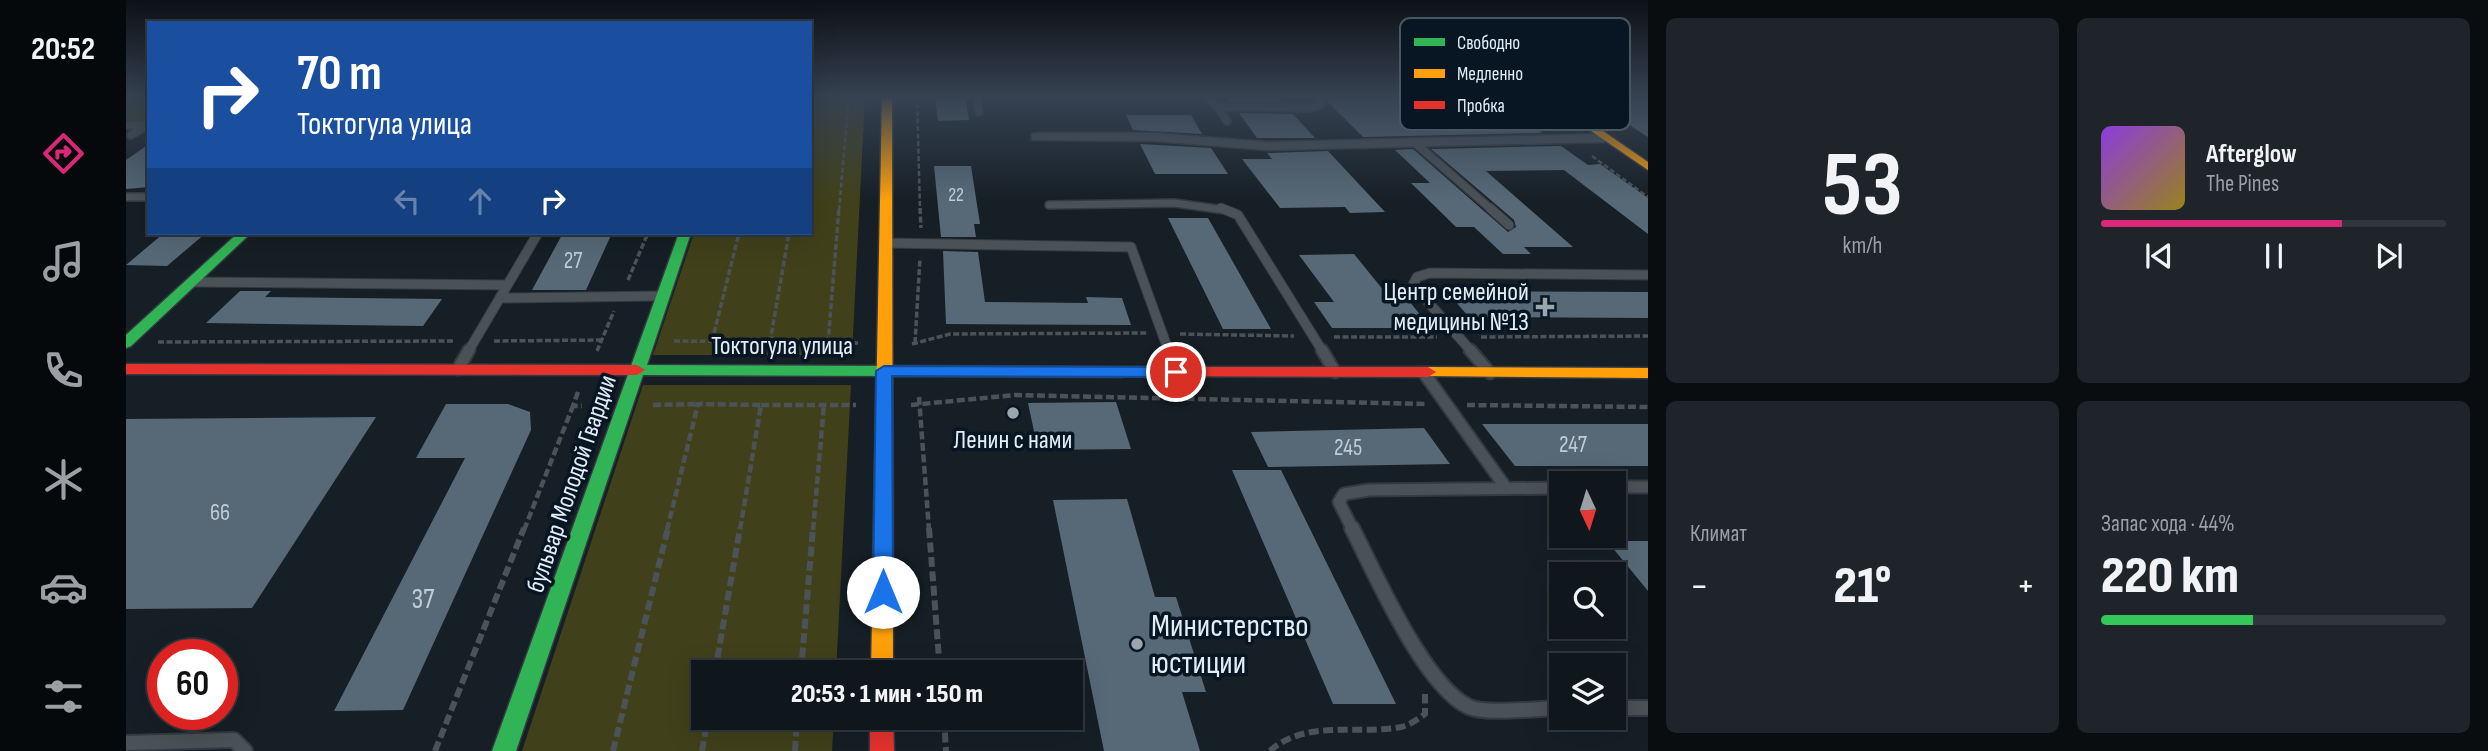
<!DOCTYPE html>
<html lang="ru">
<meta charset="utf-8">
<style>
:root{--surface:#10171c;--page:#1e2429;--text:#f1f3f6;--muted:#9c9fa3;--line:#30363b;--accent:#db2777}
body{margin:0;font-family:"Sofia Sans Condensed",sans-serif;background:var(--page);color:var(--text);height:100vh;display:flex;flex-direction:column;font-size:26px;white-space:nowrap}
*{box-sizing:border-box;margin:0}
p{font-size:23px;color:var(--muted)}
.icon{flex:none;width:38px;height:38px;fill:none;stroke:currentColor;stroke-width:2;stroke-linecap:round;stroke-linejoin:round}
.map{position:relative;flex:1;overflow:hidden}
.sheet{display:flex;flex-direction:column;gap:18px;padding:18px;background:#090d0f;width:840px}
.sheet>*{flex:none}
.top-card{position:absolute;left:21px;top:21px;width:665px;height:214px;border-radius:0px;box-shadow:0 7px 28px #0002,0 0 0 2px var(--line);background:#1a4fa0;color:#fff;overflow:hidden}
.needle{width:46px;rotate:176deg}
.tools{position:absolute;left:1423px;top:471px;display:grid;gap:14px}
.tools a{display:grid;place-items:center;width:77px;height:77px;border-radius:0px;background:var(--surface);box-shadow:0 7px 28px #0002,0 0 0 2px var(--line);font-size:35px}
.speed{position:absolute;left:21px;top:639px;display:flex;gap:14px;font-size:35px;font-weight:700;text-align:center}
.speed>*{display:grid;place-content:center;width:91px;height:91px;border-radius:50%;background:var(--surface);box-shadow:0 7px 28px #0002,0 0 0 2px var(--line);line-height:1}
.speed .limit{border:10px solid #d22;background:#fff;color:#111}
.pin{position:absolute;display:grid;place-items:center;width:60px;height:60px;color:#fff;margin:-30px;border:4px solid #fff;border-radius:50%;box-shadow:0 2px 7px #0007}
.me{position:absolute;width:77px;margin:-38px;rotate:0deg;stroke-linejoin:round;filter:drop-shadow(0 0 5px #0008)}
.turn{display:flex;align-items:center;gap:24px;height:147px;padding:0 35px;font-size:32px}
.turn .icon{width:91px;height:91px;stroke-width:2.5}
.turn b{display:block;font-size:49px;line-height:60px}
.lanes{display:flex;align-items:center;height:66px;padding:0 35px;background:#0003;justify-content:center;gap:35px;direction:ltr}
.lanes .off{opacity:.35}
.big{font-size:52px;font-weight:800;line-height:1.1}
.sheet .widget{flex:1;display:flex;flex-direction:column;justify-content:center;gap:10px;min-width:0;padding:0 24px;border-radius:10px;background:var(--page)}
.sheet .dial{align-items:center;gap:0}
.dial b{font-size:91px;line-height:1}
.song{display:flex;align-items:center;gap:21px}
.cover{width:84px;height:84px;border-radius:10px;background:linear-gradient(135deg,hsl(270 70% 55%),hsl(50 70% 35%))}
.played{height:7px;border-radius:4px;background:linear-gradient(90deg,var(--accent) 70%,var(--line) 70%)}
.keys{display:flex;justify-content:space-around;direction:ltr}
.heat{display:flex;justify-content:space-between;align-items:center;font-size:38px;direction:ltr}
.charge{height:10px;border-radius:5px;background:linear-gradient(90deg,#34c759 44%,var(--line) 0)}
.sheet .tiles{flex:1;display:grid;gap:18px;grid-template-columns:repeat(2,1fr)}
.trip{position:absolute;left:565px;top:660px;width:392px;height:70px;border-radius:0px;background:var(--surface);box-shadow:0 7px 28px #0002,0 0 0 2px var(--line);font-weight:800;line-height:70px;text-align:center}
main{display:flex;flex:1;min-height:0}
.menu{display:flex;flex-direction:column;width:126px;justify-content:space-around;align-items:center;background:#06090b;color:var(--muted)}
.menu .icon{width:49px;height:49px}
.menu .current{color:var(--accent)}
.menu b{font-size:32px;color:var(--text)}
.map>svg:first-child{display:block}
</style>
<main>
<nav class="menu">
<b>20:52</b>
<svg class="icon current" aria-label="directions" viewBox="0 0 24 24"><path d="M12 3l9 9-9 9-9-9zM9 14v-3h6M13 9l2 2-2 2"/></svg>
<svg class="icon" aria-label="music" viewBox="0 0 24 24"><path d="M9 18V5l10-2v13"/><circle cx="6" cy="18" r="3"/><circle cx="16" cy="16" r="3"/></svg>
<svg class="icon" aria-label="phone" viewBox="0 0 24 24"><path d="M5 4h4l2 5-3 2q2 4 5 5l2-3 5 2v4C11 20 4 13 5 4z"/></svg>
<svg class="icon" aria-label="climate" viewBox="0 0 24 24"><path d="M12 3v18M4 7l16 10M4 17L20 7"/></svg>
<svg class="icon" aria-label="car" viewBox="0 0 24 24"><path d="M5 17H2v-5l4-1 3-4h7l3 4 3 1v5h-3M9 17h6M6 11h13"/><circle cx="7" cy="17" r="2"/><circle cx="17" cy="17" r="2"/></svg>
<svg class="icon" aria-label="filters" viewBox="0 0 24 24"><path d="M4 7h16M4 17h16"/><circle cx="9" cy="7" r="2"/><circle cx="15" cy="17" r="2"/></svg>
</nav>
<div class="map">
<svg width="1522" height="751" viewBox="0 0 1522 751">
<rect width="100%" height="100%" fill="#161f26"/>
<path fill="#40411a" d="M0,96H23V122H0Z
M684,96H739L726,355H527L568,233H684Z
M517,385H725L710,672H578V718H708L706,751H396Z"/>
<path fill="#576977" d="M809,96H839L843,120L812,121Z
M1101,96H1150L1155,102L1104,101Z
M1201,96H1373L1408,122H1402L1416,133L1237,137L1201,101Z
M1458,96H1522V137Z
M1113,113L1167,114L1189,138H1131Z
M1000,115H1065L1076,134L1007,130Z
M23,144V187L0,189V160Z
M1014,144L1085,148L1102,174H1029Z
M1435,146L1462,165L1474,164L1522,198V234L1438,170L1360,171L1447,247H1398L1405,254H1377L1348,227H1330L1285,183H1304L1269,150L1287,149L1382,232L1390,227L1388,220L1305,149Z
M1202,151L1259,212L1224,213L1219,207L1154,208L1116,159H1146L1141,153Z
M808,166H845L854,224H848L850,237H815Z
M1042,218H1082L1145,329H1097Z
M38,233H80L41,266L0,265Z
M437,233H486L460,290H406Z
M817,251L852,252L859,302L962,303L960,297L996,298L1005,325L820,324Z
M1228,254L1267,302L1283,301L1305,328H1206L1188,302H1208L1173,255Z
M114,291H145L139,297L316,299L297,326L80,323Z
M1320,291L1522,292V318L1343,317Z
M990,402L1005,449L912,450L902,403Z
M320,404H382L404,412L405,430L277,710L208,711L339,458H290Z
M250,417L126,608L0,609V419Z
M1356,424H1522V466H1389Z
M1298,428L1324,464L1142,467L1125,432Z
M1106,470H1155L1270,704H1207Z
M1001,499L1029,597H1050L1080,692H1056L1074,751H978L927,500Z
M1481,541H1522V591Z"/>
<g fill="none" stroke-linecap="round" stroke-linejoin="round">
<g stroke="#343a41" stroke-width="10">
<path id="lane-far3" d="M851,96L853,112
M1080,96L1092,107L1101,121
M1092,107L1185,108L1194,105L1195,96
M0,125H22L5,135
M1288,142L1366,210
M0,197H23
M923,205L1048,203L1099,210"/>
</g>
<g stroke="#343a41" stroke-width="11">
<path id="lane-far2" d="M1095,208L1112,215L1197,352
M1364,208L1383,225
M759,243L1005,247L1043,352
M65,282L381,285
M374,298L534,296
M342,352L412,233
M1346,352L1287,285L1291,277L1304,273L1522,275"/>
</g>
<g stroke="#343a41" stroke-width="15">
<path id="lane-far1" d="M1042,350L1050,372
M1196,350L1209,372
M1344,350L1364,373
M332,369L343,350
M1298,373L1380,488
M1488,487H1522
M1227,530L1213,502L1218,494L1243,490L1435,488"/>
</g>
<g stroke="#343a41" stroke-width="18">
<path id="lane" d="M1226,528C1249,573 1298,686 1343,707C1361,715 1414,708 1435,708
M1488,708H1522
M0,743L108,740L119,751"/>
</g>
<g stroke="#343a41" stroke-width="3">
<path id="street" d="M911,133H1028L1142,142L1478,134L1485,138L1478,142L1142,150L1028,141L906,140V134Z"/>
</g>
<g stroke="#343a41" stroke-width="3">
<path id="fast" d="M112,233H125L5,346L0,348V335Z
M553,233H565L521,365L996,367L1004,372L996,377L517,375L390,751H366Z"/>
</g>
<g stroke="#343a41" stroke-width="3">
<path id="slow" d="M756,96H766L767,672H745Z
M1414,96H1426L1522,162V170Z
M1302,367L1522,368V378L1296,376L1294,372Z"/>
</g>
<g stroke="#343a41" stroke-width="3">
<path id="jam" d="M0,364L511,365L519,370L511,375L0,374Z
M996,367H1302L1310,372L1302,377L990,376L988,372Z
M744,718H767L768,751H744Z"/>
</g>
<path stroke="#4c5358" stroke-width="2.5" stroke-dasharray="5 2.5" stroke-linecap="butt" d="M791,96L794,210
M1383,96L1419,122
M684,109L686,96
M1466,156L1522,197
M713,210L723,96"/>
<path stroke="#4c5358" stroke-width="3.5" stroke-dasharray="6 2.5" stroke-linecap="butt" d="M794,208L795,228
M502,280L522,233
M1054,334L1168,336
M1208,337H1311
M1355,337L1522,336
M368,341L476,340
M548,341L732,343
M586,341L613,233
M32,342L328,341
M644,342L663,233
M702,343L713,208
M789,343L794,258
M786,344L824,334L1021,333
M471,351L488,311"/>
<path stroke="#4c5358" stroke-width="4.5" stroke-dasharray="8 3.5" stroke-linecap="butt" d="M452,392L447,406H456
M793,397L803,530
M527,405L572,404
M635,405H730
M785,405L889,395L1301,404
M1341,405L1522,407
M398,530L447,406
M541,530L572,404L635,405L614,530
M687,530L698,405"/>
<path stroke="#4c5358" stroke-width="6" stroke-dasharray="10 4.5" stroke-linecap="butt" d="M803,528L814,672
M589,672L614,528
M675,672L687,528
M818,718L820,751
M309,751L398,528
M487,751L542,528
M576,751L582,718
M669,751L671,718
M1144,751C1179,719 1233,735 1275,727C1284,725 1292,719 1299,714V694"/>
<use href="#lane-far3" stroke="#4a5257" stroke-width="7"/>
<use href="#lane-far2" stroke="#4a5257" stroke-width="9"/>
<use href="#lane-far1" stroke="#4a5257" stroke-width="11"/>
<use href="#lane" stroke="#4a5257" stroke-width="14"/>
<use href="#street" fill="#4a5257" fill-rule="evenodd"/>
<use href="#fast" fill="#30b455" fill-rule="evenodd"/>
<use href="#slow" fill="#ff9f0a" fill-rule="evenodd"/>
<use href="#jam" fill="#e5322d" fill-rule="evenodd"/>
</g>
<linearGradient id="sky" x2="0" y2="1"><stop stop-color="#0c1115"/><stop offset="0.48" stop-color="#364252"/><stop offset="1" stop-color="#364252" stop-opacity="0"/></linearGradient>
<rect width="1522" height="201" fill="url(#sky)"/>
<path fill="#1a73e8" stroke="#114b97" stroke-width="2" d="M758,366L1050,367L1058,372L1050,377L766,376L767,592L764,598L757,601L750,598L747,592L750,371Z"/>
<g fill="#9ba5ad" stroke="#071622" stroke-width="2.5">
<path d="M1415.5 296.5h7v7h7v7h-7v7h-7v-7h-7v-7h7z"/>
<circle cx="887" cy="413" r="7"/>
<circle cx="1011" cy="644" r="7"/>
</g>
<g text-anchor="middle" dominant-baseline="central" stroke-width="7" stroke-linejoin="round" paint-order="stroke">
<g font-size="19" fill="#c0ccd6">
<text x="830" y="195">22</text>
</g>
<g font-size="23" fill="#c0ccd6">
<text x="447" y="261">27</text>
<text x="1447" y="445">247</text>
<text x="1222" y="448">245</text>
<text x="94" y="513">66</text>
</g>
<g font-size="26" fill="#e3edf6" stroke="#071622" text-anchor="end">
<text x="1403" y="292">Центр семейной<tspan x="1403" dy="30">медицины №13</tspan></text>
<text x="887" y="440" text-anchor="middle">Ленин с нами</text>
</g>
<g font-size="26" fill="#e3edf6" stroke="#071622">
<text x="656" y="346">Токтогула улица</text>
<text transform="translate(446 484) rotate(-71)">бульвар Молодой Гвардии</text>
</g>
<g font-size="28" fill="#c0ccd6">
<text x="297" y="599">37</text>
</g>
<g font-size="32" fill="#e3edf6" stroke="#071622" text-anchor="start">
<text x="1025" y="626">Министерство<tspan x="1025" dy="37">юстиции</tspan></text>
</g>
</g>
<rect x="1274" y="18" width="230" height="112" rx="10" fill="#071622" stroke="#495662" stroke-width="2"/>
<rect x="1288" y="38" width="31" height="8" fill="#30b455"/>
<rect x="1288" y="69" width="31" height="9" fill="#ff9f0a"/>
<rect x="1288" y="101" width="31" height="8" fill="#e5322d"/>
<g font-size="19" fill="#e3edf6">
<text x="1331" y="49">Свободно</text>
<text x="1331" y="80">Медленно</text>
<text x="1331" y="112">Пробка</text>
</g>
</svg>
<div class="tools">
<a><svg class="needle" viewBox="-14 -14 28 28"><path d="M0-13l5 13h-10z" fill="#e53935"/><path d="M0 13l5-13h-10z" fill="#9c9fa3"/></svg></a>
<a><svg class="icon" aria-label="search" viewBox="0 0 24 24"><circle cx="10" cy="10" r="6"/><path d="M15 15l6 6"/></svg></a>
<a><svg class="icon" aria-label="layers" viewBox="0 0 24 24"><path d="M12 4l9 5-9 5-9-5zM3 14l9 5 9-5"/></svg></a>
</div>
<div class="speed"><div class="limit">60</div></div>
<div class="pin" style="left:1050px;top:372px;background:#d93025"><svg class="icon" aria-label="arrive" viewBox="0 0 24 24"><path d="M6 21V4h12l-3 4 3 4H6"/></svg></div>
<svg class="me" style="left:757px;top:592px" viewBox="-20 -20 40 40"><circle r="19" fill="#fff"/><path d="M0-13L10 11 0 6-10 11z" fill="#1a73e8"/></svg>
<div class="trip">20:53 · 1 мин · 150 m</div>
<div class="top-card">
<div class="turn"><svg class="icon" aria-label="right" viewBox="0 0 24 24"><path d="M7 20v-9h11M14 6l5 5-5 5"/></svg><div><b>70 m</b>Токтогула улица</div></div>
<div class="lanes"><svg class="icon off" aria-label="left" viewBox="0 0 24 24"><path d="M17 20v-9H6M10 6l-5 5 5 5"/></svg><svg class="icon off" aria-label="ahead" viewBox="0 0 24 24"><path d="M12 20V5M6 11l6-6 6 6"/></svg><svg class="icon" aria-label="right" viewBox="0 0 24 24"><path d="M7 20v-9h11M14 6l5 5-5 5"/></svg></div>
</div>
</div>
<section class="sheet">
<div class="tiles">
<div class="widget dial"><b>53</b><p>km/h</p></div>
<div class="widget">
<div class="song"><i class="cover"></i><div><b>Afterglow</b><p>The Pines</p></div></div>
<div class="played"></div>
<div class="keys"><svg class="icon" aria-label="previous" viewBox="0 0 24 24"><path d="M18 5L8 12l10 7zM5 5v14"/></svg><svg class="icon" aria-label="pause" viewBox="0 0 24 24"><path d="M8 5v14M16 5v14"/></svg><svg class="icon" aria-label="next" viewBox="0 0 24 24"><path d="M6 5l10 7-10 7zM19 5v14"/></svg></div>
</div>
<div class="widget"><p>Климат</p>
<div class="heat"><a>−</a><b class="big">21°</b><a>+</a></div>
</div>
<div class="widget"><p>Запас хода · 44%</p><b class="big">220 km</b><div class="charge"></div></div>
</div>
</section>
</main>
